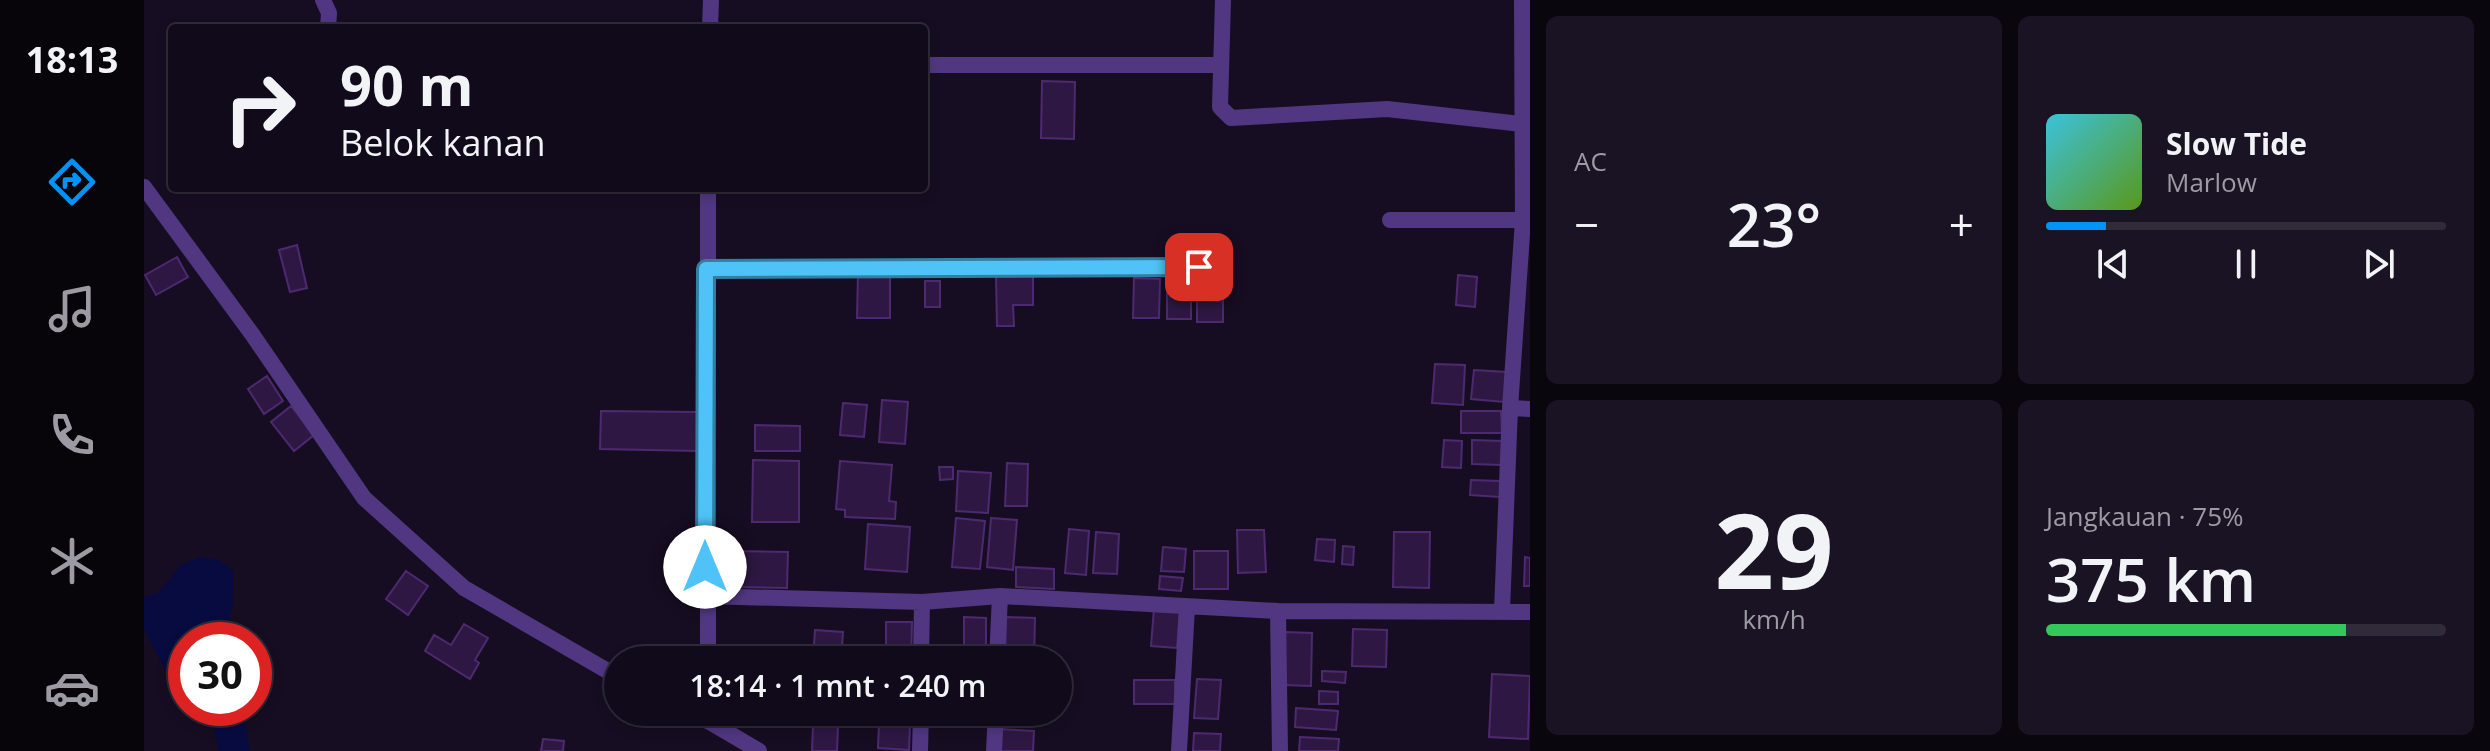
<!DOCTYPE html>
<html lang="id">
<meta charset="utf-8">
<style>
:root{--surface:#110a1a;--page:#1a1323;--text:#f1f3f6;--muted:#9c9aa2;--line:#302b39;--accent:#0093f9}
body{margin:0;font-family:"Open Sans",sans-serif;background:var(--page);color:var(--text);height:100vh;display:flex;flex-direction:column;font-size:30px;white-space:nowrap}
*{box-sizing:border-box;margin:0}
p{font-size:26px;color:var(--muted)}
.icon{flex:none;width:44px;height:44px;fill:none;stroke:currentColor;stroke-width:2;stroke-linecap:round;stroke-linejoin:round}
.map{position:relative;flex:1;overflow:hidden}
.details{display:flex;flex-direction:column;gap:16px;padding:16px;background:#09060e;width:960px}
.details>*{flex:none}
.hud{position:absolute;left:24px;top:24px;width:760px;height:168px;border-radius:8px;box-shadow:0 4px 12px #0003,0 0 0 2px var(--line);background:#110a1a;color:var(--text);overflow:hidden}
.speed{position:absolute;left:24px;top:622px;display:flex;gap:16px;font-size:40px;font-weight:700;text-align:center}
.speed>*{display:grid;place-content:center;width:104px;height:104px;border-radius:50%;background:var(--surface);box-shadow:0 4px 12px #0003,0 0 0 2px var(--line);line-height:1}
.speed .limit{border:12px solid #d22;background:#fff;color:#111}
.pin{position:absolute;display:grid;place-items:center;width:68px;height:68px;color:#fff;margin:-34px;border-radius:16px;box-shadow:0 4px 12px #0006}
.me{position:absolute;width:88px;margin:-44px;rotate:0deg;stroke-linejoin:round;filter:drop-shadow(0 0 6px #0008)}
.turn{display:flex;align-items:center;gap:28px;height:168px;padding:0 40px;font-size:36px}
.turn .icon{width:104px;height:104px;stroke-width:2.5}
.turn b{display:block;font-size:56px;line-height:68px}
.big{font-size:60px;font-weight:600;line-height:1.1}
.details .card{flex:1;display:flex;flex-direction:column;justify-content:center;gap:12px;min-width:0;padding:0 28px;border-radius:12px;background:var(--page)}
.details .dial{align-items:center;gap:0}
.dial b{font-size:104px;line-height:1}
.song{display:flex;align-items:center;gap:24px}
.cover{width:96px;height:96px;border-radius:12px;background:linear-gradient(135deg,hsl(190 70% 55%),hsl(90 70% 35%))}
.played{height:8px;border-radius:4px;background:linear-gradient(90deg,var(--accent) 15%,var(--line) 15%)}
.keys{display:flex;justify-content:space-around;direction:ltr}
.heat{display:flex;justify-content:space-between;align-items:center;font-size:44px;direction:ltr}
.charge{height:12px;border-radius:6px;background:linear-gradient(90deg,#34c759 75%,var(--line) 0)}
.details .tiles{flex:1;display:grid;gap:16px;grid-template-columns:repeat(2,1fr)}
.trip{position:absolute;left:460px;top:646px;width:468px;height:80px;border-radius:40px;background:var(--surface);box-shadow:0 4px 12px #0003,0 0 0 2px var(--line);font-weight:600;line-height:80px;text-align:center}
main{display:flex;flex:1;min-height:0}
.tabs{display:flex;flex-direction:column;width:144px;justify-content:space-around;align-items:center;background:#07040a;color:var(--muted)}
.tabs .icon{width:56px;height:56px}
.tabs .active{color:var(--accent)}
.tabs b{font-size:36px;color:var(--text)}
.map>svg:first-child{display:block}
</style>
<main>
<nav class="tabs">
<b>18:13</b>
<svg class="icon active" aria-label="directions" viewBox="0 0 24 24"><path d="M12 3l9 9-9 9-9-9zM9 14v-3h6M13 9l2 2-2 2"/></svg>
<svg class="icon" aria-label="music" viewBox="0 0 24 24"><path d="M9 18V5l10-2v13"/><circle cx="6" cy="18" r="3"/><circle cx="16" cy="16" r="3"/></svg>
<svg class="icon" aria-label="phone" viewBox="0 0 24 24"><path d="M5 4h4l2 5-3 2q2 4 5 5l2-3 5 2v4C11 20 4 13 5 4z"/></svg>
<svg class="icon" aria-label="climate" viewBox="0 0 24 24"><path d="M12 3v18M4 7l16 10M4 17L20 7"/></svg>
<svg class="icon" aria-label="car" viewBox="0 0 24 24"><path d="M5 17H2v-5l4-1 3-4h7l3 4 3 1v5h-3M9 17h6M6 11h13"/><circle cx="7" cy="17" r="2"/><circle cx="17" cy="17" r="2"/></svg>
</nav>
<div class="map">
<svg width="1386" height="751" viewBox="0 0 1386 751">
<rect width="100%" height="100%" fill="#170d22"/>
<path fill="#080b40" d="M55,557L73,559L89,570V607L77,640H42V691L22,671L0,630V597L13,594L37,565Z
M59,708H99L106,751H75L70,729Z"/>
<path fill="#2e1843" stroke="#4d2a70" stroke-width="2" d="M898,81L931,82L930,139L897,138Z
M153,245L163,288L146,292L135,250Z
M33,257L44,277L12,295L1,275Z
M1053,272H1079V322H1053Z
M714,273H746V318H713Z
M852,275L889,276V305H869L870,326H853Z
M1314,275L1333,277L1331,307L1312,305Z
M990,278L1016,279L1015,318H989Z
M1023,278H1047V319H1023Z
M781,281H796V307H781Z
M1291,364L1321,365L1319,405L1288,403Z
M1330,370L1363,372L1360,402L1327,399Z
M123,376L139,401L120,414L104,389Z
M738,400L764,402L761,444L735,442Z
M699,403L723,405L720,437L696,435Z
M147,406L170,435L150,451L127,422Z
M457,411L553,412V451L456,449Z
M1317,411H1357L1358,433H1317Z
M611,425L656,426V451H611Z
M1300,440L1318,441L1317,468L1298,467Z
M1328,440L1358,441V465L1328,464Z
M609,460L655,461V522H608Z
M696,461L748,465L745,501L752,502L751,519L701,517V510L692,509Z
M863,463L884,464L883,506H861Z
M795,467H809V479L796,480Z
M814,471L847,473L844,513L812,511Z
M1327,480L1356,481V497L1326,495Z
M812,518L841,521L836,569L808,567Z
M847,518L873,520L869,570L843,567Z
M724,524L766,527L763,572L721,569Z
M925,529L945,531L942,575L921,573Z
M1093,530H1120L1122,572L1094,573Z
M952,532L975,534L973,574L949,573Z
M1250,532H1286L1285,588L1249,587Z
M1173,539L1191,540L1190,562L1171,560Z
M1199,546L1210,547L1209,565L1198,564Z
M1019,547L1042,549L1040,572L1017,571Z
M584,551L644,552L643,588L584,587Z
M1050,551H1084V589H1050Z
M1381,557L1386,558V586H1380Z
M872,567L910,569V589L872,587Z
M262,571L284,586L264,615L242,599Z
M1016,576L1039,578L1037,591L1015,589Z
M1010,608L1036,610L1033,648L1007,646Z
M820,617L842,618V655H820Z
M862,617L891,618L890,660H861Z
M742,622H768L767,660H742Z
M320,624L344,638L331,660L335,663L326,679L281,651L290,635L307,645Z
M1209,629L1243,630L1242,667L1208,666Z
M671,630L699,632L698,646L670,645Z
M1141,632L1168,633L1167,686L1140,685Z
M707,650L724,651L723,660H706Z
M791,653H812V660H791Z
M671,654H698V660H671Z
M1178,671L1202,672L1201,683L1178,681Z
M1348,674L1386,676L1384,739L1345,737Z
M1053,679L1077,680L1074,719L1050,718Z
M990,680H1031V704H990Z
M1175,691L1194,692V704H1175Z
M1152,708L1194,711L1192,730L1151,727Z
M667,712H692V720L667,719Z
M735,712H766V725L734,723Z
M794,712H830L829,727L793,724Z
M855,712H887V719L855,717Z
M735,724L766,725L765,750L734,748Z
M669,725L694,727L693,751H668Z
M854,729L890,731L889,751H853Z
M1050,733L1077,734L1076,751H1049Z
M1156,737L1195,739L1194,751H1155Z
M399,739L420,741L419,751H397Z"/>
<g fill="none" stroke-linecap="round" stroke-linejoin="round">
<path stroke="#513782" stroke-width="16" d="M179,0L185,13L184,28
M1079,0L1076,107L1087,118L1243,109L1386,125
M566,28L567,0
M780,65H1077
M0,187L108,334L220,498L320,588L474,677
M1246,220H1379
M562,269L1055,267
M1366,408L1386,409
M561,596L778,602L856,596L1134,611L1386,612
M1134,611L1136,751
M1358,611L1366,408L1379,220L1378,0
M564,660V188
M777,660L778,602
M853,660L856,596
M540,712L566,722L615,751
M776,751L777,712
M850,751L852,712
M1035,751L1043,607"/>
</g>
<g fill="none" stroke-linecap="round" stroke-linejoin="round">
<g stroke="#337fa1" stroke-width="20">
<path id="route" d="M561,567L562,269L1055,267"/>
</g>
<use href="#route" stroke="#4fc3f7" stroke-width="14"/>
</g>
</svg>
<div class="speed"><div class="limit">30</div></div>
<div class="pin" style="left:1055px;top:267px;background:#d93025"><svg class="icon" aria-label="arrive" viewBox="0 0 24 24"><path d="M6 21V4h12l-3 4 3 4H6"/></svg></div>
<svg class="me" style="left:561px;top:567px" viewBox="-20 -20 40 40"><circle r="19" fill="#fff"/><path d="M0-13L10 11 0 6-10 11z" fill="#4fc3f7"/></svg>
<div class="trip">18:14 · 1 mnt · 240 m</div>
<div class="hud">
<div class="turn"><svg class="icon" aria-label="right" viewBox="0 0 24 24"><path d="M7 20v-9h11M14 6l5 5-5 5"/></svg><div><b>90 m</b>Belok kanan</div></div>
</div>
</div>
<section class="details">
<div class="tiles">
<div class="card"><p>AC</p>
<div class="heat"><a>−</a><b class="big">23°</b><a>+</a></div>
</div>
<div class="card">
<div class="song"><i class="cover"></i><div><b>Slow Tide</b><p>Marlow</p></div></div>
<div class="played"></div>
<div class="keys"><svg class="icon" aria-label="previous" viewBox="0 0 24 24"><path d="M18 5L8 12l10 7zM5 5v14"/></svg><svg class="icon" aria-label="pause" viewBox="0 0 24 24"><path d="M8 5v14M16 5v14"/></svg><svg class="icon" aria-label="next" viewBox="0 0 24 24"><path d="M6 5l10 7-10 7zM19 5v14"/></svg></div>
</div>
<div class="card dial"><b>29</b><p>km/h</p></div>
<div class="card"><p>Jangkauan · 75%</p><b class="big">375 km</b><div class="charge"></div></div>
</div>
</section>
</main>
